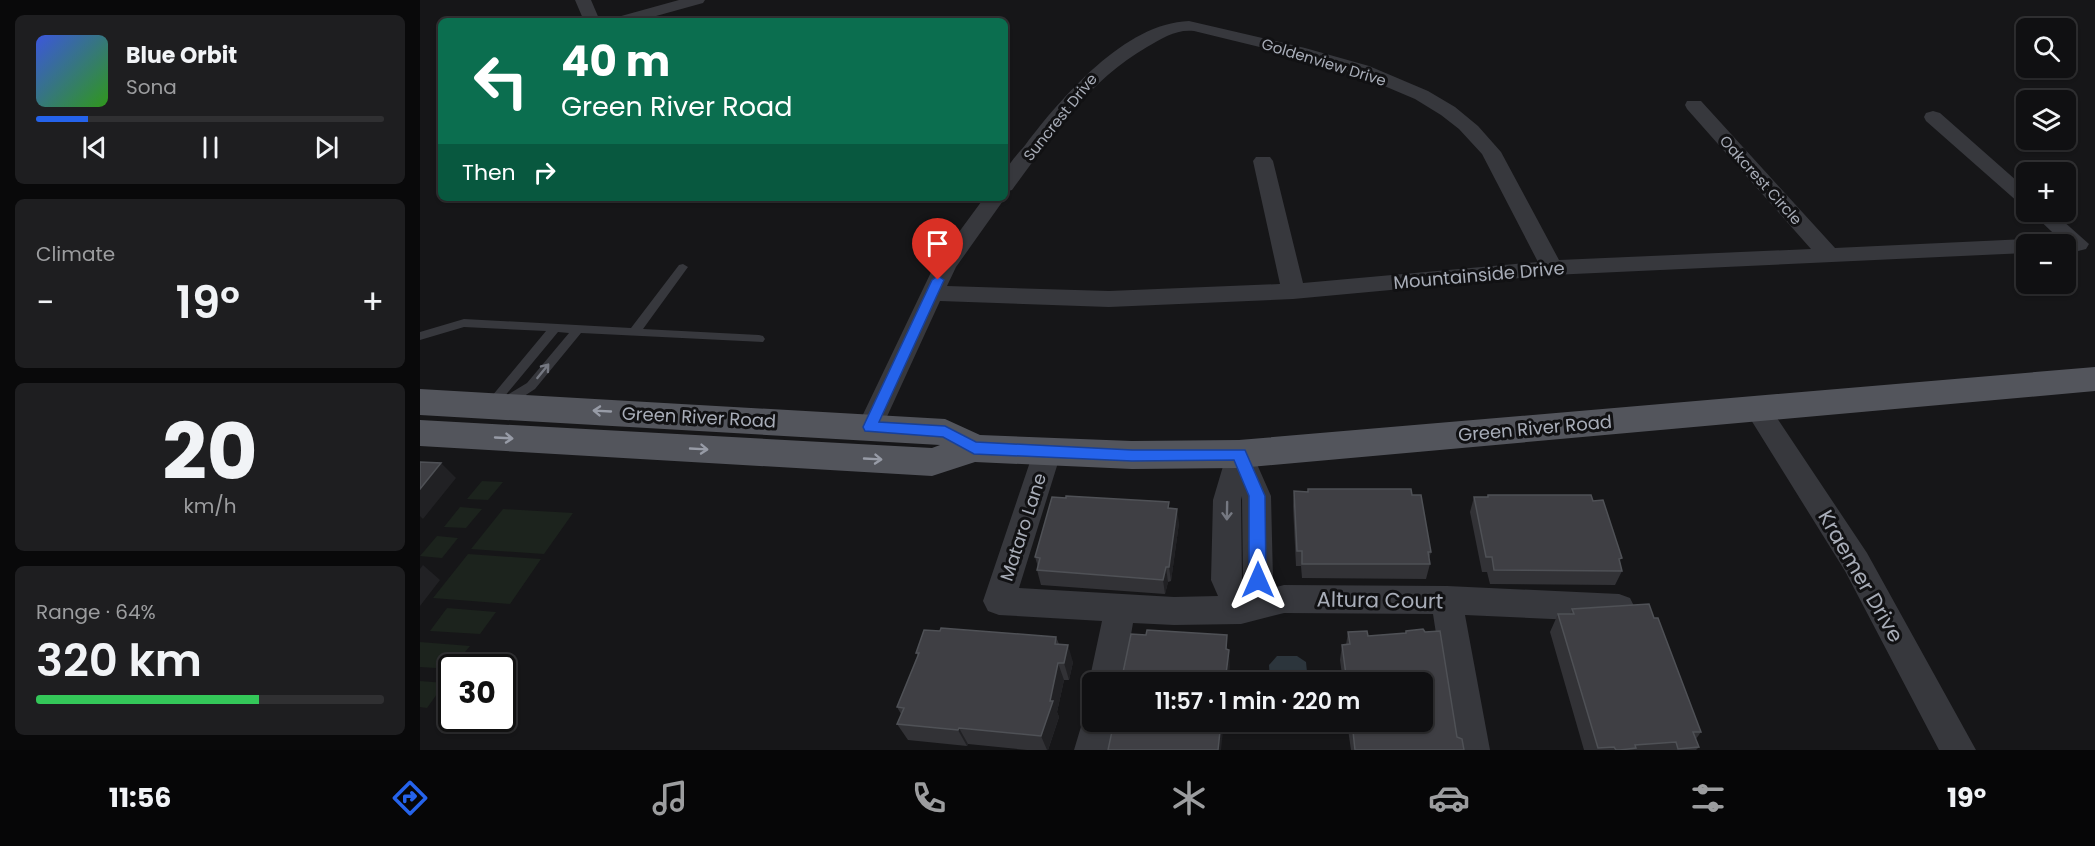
<!DOCTYPE html>
<meta charset="utf-8">
<style>
:root{--surface:#101012;--page:#1e1e20;--text:#f1f3f6;--muted:#9c9d9f;--line:#303032;--accent:#2563eb}
body{margin:0;font-family:Poppins,sans-serif;background:var(--page);color:var(--text);height:100vh;display:flex;flex-direction:column;font-size:22px;white-space:nowrap}
*{box-sizing:border-box;margin:0}
p{font-size:20px;color:var(--muted)}
.icon{flex:none;width:33px;height:33px;fill:none;stroke:currentColor;stroke-width:2;stroke-linecap:round;stroke-linejoin:round}
.map{position:relative;flex:1;overflow:hidden}
.sheet{display:flex;flex-direction:column;gap:15px;padding:15px;background:#09090a;width:420px}
.sheet>*{flex:none}
.banner{position:absolute;left:18px;top:18px;width:570px;height:183px;border-radius:9px;box-shadow:0 2px 4px #0004,0 0 0 2px var(--line);background:#0b6e4f;color:#fff;overflow:hidden}
.buttons{position:absolute;left:1596px;top:18px;display:grid;gap:12px}
.buttons a{display:grid;place-items:center;width:60px;height:60px;border-radius:9px;background:var(--surface);box-shadow:0 2px 4px #0004,0 0 0 2px var(--line);font-size:30px}
.speed{position:absolute;left:18px;top:654px;display:flex;gap:12px;font-size:30px;font-weight:700;text-align:center}
.speed>*{display:grid;place-content:center;width:78px;height:78px;border-radius:50%;background:var(--surface);box-shadow:0 2px 4px #0004,0 0 0 2px var(--line);line-height:1}
.speed .limit{border:3px solid #111;border-radius:9px;background:#fff;color:#111}
.pin{position:absolute;display:grid;place-items:center;width:51px;height:51px;color:#fff;margin:-62px -26px;border-radius:50% 50% 50% 0;rotate:-45deg;box-shadow:0 0 6px #0007}
.pin .icon{rotate:45deg}
.me{position:absolute;width:66px;margin:-33px;rotate:0deg;stroke-linejoin:round;filter:drop-shadow(0 0 4px #0008)}
.turn{display:flex;align-items:center;gap:21px;height:126px;padding:0 24px;font-size:27px}
.turn .icon{width:78px;height:78px;stroke-width:2.5}
.turn b{display:block;font-size:42px;line-height:51px}
.then{display:flex;align-items:center;height:57px;padding:0 24px;background:#0003;gap:12px;font-size:22px}
.big{font-size:45px;font-weight:600;line-height:1.1}
.sheet .tile{flex:1;display:flex;flex-direction:column;justify-content:center;gap:9px;min-width:0;padding:0 21px;border-radius:9px;background:var(--page)}
.sheet .dial{align-items:center;gap:0}
.dial b{font-size:78px;line-height:1}
.song{display:flex;align-items:center;gap:18px}
.cover{width:72px;height:72px;border-radius:9px;background:linear-gradient(135deg,hsl(230 70% 55%),hsl(110 70% 35%))}
.played{height:6px;border-radius:3px;background:linear-gradient(90deg,var(--accent) 15%,var(--line) 15%)}
.keys{display:flex;justify-content:space-around;direction:ltr}
.heat{display:flex;justify-content:space-between;align-items:center;font-size:33px;direction:ltr}
.charge{height:9px;border-radius:4px;background:linear-gradient(90deg,#34c759 64%,var(--line) 0)}
.trip{position:absolute;left:662px;top:672px;width:351px;height:60px;border-radius:9px;background:var(--surface);box-shadow:0 2px 4px #0004,0 0 0 2px var(--line);font-weight:600;line-height:60px;text-align:center}
.tab-bar{display:flex;height:96px;justify-content:space-around;align-items:center;background:#060607;color:var(--muted)}
.tab-bar .icon{width:42px;height:42px}
.tab-bar .on{color:var(--accent)}
.tab-bar b{font-size:27px;color:var(--text)}
main{display:flex;flex:1;min-height:0}
.map>svg:first-child{display:block}
</style>
<main>
<section class="sheet">
<div class="tile">
<div class="song"><i class="cover"></i><div><b>Blue Orbit</b><p>Sona</p></div></div>
<div class="played"></div>
<div class="keys"><svg class="icon" aria-label="previous" viewBox="0 0 24 24"><path d="M18 5L8 12l10 7zM5 5v14"/></svg><svg class="icon" aria-label="pause" viewBox="0 0 24 24"><path d="M8 5v14M16 5v14"/></svg><svg class="icon" aria-label="next" viewBox="0 0 24 24"><path d="M6 5l10 7-10 7zM19 5v14"/></svg></div>
</div>
<div class="tile"><p>Climate</p>
<div class="heat"><a>−</a><b class="big">19°</b><a>+</a></div>
</div>
<div class="tile dial"><b>20</b><p>km/h</p></div>
<div class="tile"><p>Range · 64%</p><b class="big">320 km</b><div class="charge"></div></div>
</section>
<div class="map">
<svg width="1675" height="750" viewBox="0 0 1675 750">
<rect width="100%" height="100%" fill="#161618"/>
<path fill="#1c231d" d="M62,481L83,482L68,500L47,499Z
M40,507L62,509L46,528L24,527Z
M83,509L153,513L124,554L51,549Z
M17,536L38,538L22,558L0,556Z
M48,554L121,559L90,604L13,598Z
M27,608L76,612L60,634L10,631Z
M0,642L50,646L31,669L0,667Z
M0,681L25,683L7,708L0,707Z"/>
<path fill="#2c353c" d="M857,656H877L886,662L888,682H850L849,665Z"/>
<g fill="none" stroke-linecap="round" stroke-linejoin="round">
<path fill="#37383d" fill-rule="evenodd" d="M263,264L268,267L223,329L339,335L343,336L345,339L343,342L161,333L115,389L89,406L85,408L79,404L71,410L67,408L65,405L67,402L126,331L44,327L0,340V332L44,319L211,328L259,265ZM138,332L149,333L107,383L84,397Z"/>
<path fill="#37383d" fill-rule="evenodd" d="M155,0H171L180,21H164Z
M259,0H285L283,3L218,21H192L194,18Z
M769,21L885,48L949,66L1008,91L1035,107L1058,126L1081,152L1139,260L1391,249L1267,109L1265,105L1267,101H1281L1415,248L1606,239L1614,241L1616,244H1606V253L1132,275L873,299L689,307L520,301L459,434L450,437L441,434L437,427L514,266L564,198H585L536,267L527,286L689,291L860,284L833,161L836,157H850L853,161L883,283L1118,262L1062,154L1039,129L1021,115L995,99L936,74L873,55L774,31C756,29 743,38 727,47C668,81 632,136 592,190L585,192C585,186 584,179 585,174C587,164 600,152 606,144C642,97 705,23 769,21Z
M1513,111L1520,113L1606,189V205L1599,203L1506,121L1504,117L1506,113Z
M1611,212H1633L1669,244L1666,249L1658,251L1650,249Z
M1336,397L1345,400L1447,553L1556,750H1519L1425,571L1323,407L1327,400Z
M627,442L637,445L641,453L599,588L754,597L798,596L791,580L793,500L809,446L819,443L829,446L851,496L853,580L849,589L864,585L1027,586L1199,594L1210,598L1215,608L1210,618L1199,622L1045,615L1070,750H1034L1013,614L864,613L821,624L754,625L713,623L703,682H672V688L669,682L682,621L579,615L568,611L563,601L613,453L617,445ZM822,496L823,578L822,580L821,500Z
M672,708V722H695L690,750H654L666,710Z"/>
<path fill="#53555c" fill-rule="evenodd" d="M1675,367V391L819,468L712,469L555,462L512,476L0,446V420L512,448L520,445L0,415V389L525,419L560,435L712,441L819,440Z"/>
</g>
<path fill="#323236" d="M874,491L992,495L1011,552L1009,559L1010,564L1006,579L882,578L881,566H876L873,506Z
M1068,495L1173,501L1200,562L1202,571L1195,585L1070,584L1067,572H1062L1050,512L1054,497H1067Z
M749,502V508L759,523L751,581L748,582L745,594L621,585L617,570L618,567L615,557Z
M1152,609L1281,732L1276,739L1279,747L1276,750H1164L1130,632L1138,614H1150Z
M986,631L1037,737L1044,750H931L927,722H1002V682H923L920,660L922,645H926L928,632L948,636L985,633Z
M636,637L639,644L653,662L649,680H644L637,712L639,717L628,750H607L548,744L547,746L488,740L477,724L481,714L477,707L498,656L496,653Z"/>
<path fill="#212124" d="M21,463L36,478L3,519L0,516V489Z
M757,509L759,523L751,581L749,567Z
M3,565L20,580L0,606V569Z
M746,567L748,582L745,594L743,580Z
M648,645L653,662L649,680L644,663Z
M809,650L810,667L808,682H805Z
M638,663L644,680L637,712L639,717L628,750H627L621,736Z
M801,722H804L801,750H798Z
M539,728L548,744L547,746L538,730Z"/>
<path fill="#3f3f44" stroke="#4f5156" stroke-width="1.5" d="M0,462L21,463L0,489Z
M888,489H991L992,495H1001L1011,552H1008L1010,564H882V551H877L874,491L888,492Z
M1068,495H1171L1173,501L1183,500L1202,558L1199,559L1202,571L1074,570L1072,557H1066L1054,497H1068Z
M646,496L749,502L748,508L757,509L749,567H746L743,580L617,570L620,558L615,557L632,497L646,498Z
M1229,604L1234,618H1238L1281,732H1273L1279,747L1258,749L1256,742L1215,745L1216,748L1200,750H1196L1194,747L1178,748L1138,614H1154L1152,609Z
M521,628L636,637L635,644L648,645L644,663H638L630,701H633L621,736L539,728L538,730L477,724L484,708L477,707L499,653H496L504,630L520,631Z
M1003,629L1005,632L1020,631L1037,737L1042,739L1044,750H935L932,722H1002V682H927L922,645L930,644L928,632L947,631L948,636L986,633V631Z
M727,630L807,635L806,649L809,650L805,682H701L711,634L726,635Z
M694,722H801L798,750H688Z"/>
<defs><path id="oneway-shaft" d="M-6 0H5M1.5-3L5.5 0L1.5 3" fill="none" stroke-width="1.6" stroke-linecap="round" stroke-linejoin="round" transform="scale(1.5)"/></defs>
<g stroke="#757881">
<use href="#oneway-shaft" transform="translate(123 371) rotate(-51)"/>
<use href="#oneway-shaft" transform="translate(807 511) rotate(91)"/>
</g>
<g stroke="#979ba6">
<use href="#oneway-shaft" transform="translate(182 411) rotate(-177)"/>
<use href="#oneway-shaft" transform="translate(84 438) rotate(3)"/>
<use href="#oneway-shaft" transform="translate(279 449) rotate(3)"/>
<use href="#oneway-shaft" transform="translate(453 459) rotate(3)"/>
</g>
<path fill="#2563eb" stroke="#184099" stroke-width="1.5" d="M518,276L524,280L459,422L525,426L556,442L712,450H825L845,496L846,580L843,585L838,587L832,585L829,580V496L814,460L712,461L554,454L523,437L445,431L443,427L512,280Z"/>
<g text-anchor="middle" dominant-baseline="central" stroke-width="6" stroke-linejoin="round" paint-order="stroke">
<g font-size="15" fill="#a8adb8" stroke="#111113">
<text transform="translate(904 62) rotate(17)">Goldenview Drive</text>
<text transform="translate(640 117) rotate(-51)">Suncrest Drive</text>
<text transform="translate(1341 180) rotate(48)">Oakcrest Circle</text>
</g>
<g font-size="18" fill="#a8adb8" stroke="#111113">
<text transform="translate(1059 275) rotate(-5)">Mountainside Drive</text>
<text transform="translate(279 417) rotate(3)">Green River Road</text>
<text transform="translate(1115 428) rotate(-5)">Green River Road</text>
<text transform="translate(603 527) rotate(-72)">Mataro Lane</text>
</g>
<g font-size="21" fill="#a8adb8" stroke="#111113">
<text transform="translate(1441 576) rotate(60)">Kraemer Drive</text>
<text transform="translate(960 600) rotate(1)">Altura Court</text>
</g>
</g>
</svg>
<div class="buttons">
<a><svg class="icon" aria-label="search" viewBox="0 0 24 24"><circle cx="10" cy="10" r="6"/><path d="M15 15l6 6"/></svg></a>
<a><svg class="icon" aria-label="layers" viewBox="0 0 24 24"><path d="M12 4l9 5-9 5-9-5zM3 14l9 5 9-5"/></svg></a>
<a>+</a>
<a>−</a>
</div>
<div class="speed"><div class="limit">30</div></div>
<div class="pin" style="left:518px;top:280px;background:#d93025"><svg class="icon" aria-label="arrive" viewBox="0 0 24 24"><path d="M6 21V4h12l-3 4 3 4H6"/></svg></div>
<svg class="me" style="left:838px;top:580px" viewBox="-20 -20 40 40"><path d="M0-17L14 15 0 8-14 15z" fill="#2563eb" stroke="#fff" stroke-width="4"/></svg>
<div class="trip">11:57 · 1 min · 220 m</div>
<div class="banner">
<div class="turn"><svg class="icon" aria-label="left" viewBox="0 0 24 24"><path d="M17 20v-9H6M10 6l-5 5 5 5"/></svg><div><b>40 m</b>Green River Road</div></div>
<div class="then">Then<svg class="icon" aria-label="right" viewBox="0 0 24 24"><path d="M7 20v-9h11M14 6l5 5-5 5"/></svg></div>
</div>
</div>
</main>
<nav class="tab-bar">
<b>11:56</b>
<svg class="icon on" aria-label="directions" viewBox="0 0 24 24"><path d="M12 3l9 9-9 9-9-9zM9 14v-3h6M13 9l2 2-2 2"/></svg>
<svg class="icon" aria-label="music" viewBox="0 0 24 24"><path d="M9 18V5l10-2v13"/><circle cx="6" cy="18" r="3"/><circle cx="16" cy="16" r="3"/></svg>
<svg class="icon" aria-label="phone" viewBox="0 0 24 24"><path d="M5 4h4l2 5-3 2q2 4 5 5l2-3 5 2v4C11 20 4 13 5 4z"/></svg>
<svg class="icon" aria-label="climate" viewBox="0 0 24 24"><path d="M12 3v18M4 7l16 10M4 17L20 7"/></svg>
<svg class="icon" aria-label="car" viewBox="0 0 24 24"><path d="M5 17H2v-5l4-1 3-4h7l3 4 3 1v5h-3M9 17h6M6 11h13"/><circle cx="7" cy="17" r="2"/><circle cx="17" cy="17" r="2"/></svg>
<svg class="icon" aria-label="filters" viewBox="0 0 24 24"><path d="M4 7h16M4 17h16"/><circle cx="9" cy="7" r="2"/><circle cx="15" cy="17" r="2"/></svg>
<b>19°</b>
</nav>
